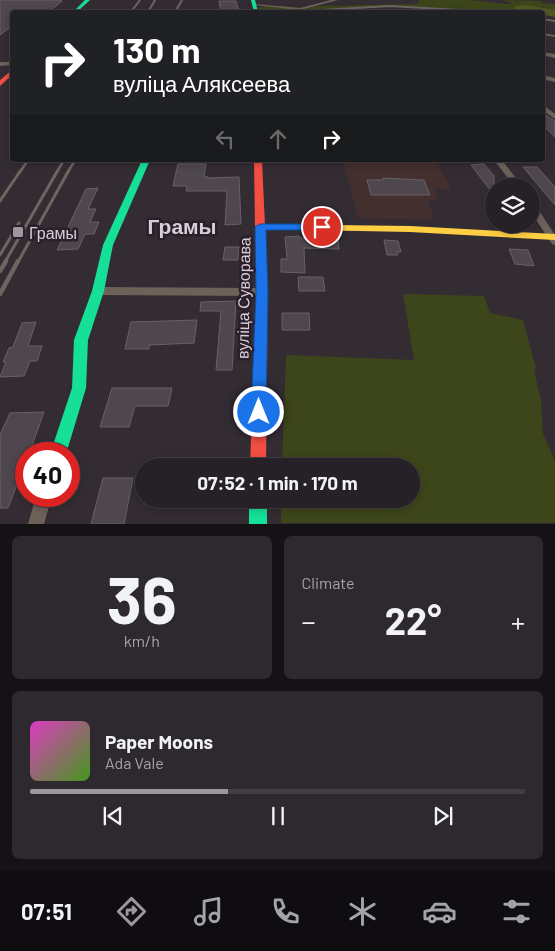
<!DOCTYPE html>
<meta charset="utf-8">
<style>
:root{--surface:#262126;--page:#2e292e;--text:#f1f3f6;--muted:#a4a3a7;--line:#423e43;--accent:#9e969e}
body{margin:0;font-family:Barlow,sans-serif;background:var(--page);color:var(--text);height:100vh;display:flex;flex-direction:column;font-size:19px;white-space:nowrap}
*{box-sizing:border-box;margin:0}
p{font-size:16px;color:var(--muted)}
.icon{flex:none;width:28px;height:28px;fill:none;stroke:currentColor;stroke-width:2;stroke-linecap:round;stroke-linejoin:round}
.map{position:relative;height:524px;overflow:hidden}
.sheet{display:flex;flex-direction:column;gap:12px;padding:12px;background:#151215;flex:1}
.sheet>*{flex:none}
.hud{position:absolute;left:10px;top:10px;width:535px;height:152px;border-radius:5px;box-shadow:0 2px 8px #0003,0 0 0 1px var(--line);background:#202124;color:#fff;overflow:hidden}
.tools{position:absolute;left:485px;top:178px;display:grid;gap:10px}
.tools a{display:grid;place-items:center;width:55px;height:55px;border-radius:50%;background:var(--surface);box-shadow:0 2px 8px #0003,0 0 0 1px var(--line);font-size:25px}
.speed{position:absolute;left:15px;top:442px;display:flex;gap:10px;font-size:25px;font-weight:700;text-align:center}
.speed>*{display:grid;place-content:center;width:65px;height:65px;border-radius:50%;background:var(--surface);box-shadow:0 2px 8px #0003,0 0 0 1px var(--line);line-height:1}
.speed .limit{border:8px solid #d22;background:#fff;color:#111}
.pin{position:absolute;display:grid;place-items:center;width:42px;height:42px;color:#fff;margin:-21px;border:2px solid #fff;border-radius:50%;box-shadow:0 1px 5px #0007}
.me{position:absolute;width:55px;margin:-28px;rotate:0deg;stroke-linejoin:round;filter:drop-shadow(0 0 4px #0008)}
.turn{display:flex;align-items:center;gap:18px;height:105px;padding:0 20px;font-size:22px}
.turn .icon{width:65px;height:65px;stroke-width:2.5}
.turn b{display:block;font-size:35px;line-height:42px}
.lanes{display:flex;align-items:center;height:48px;padding:0 20px;background:#0003;justify-content:center;gap:25px;direction:ltr}
.lanes .off{opacity:.35}
.big{font-size:38px;font-weight:700;line-height:1.1}
.sheet .widget{flex:1;display:flex;flex-direction:column;justify-content:center;gap:8px;min-width:0;padding:0 18px;border-radius:8px;background:var(--page)}
.sheet .dial{align-items:center;gap:0}
.dial b{font-size:65px;line-height:1}
.song{display:flex;align-items:center;gap:15px}
.cover{width:60px;height:60px;border-radius:8px;background:linear-gradient(135deg,hsl(310 70% 55%),hsl(100 70% 35%))}
.played{height:5px;border-radius:2px;background:linear-gradient(90deg,var(--accent) 40%,var(--line) 40%)}
.keys{display:flex;justify-content:space-around;direction:ltr}
.heat{display:flex;justify-content:space-between;align-items:center;font-size:28px;direction:ltr}
.sheet .tiles{flex:1;display:grid;gap:12px;grid-template-columns:1fr 1fr}
.widget:last-child{grid-column:span 2}
.trip{position:absolute;left:135px;top:458px;width:285px;height:50px;border-radius:25px;background:var(--surface);box-shadow:0 2px 8px #0003,0 0 0 1px var(--line);font-weight:700;line-height:50px;text-align:center}
.tab-bar{display:flex;height:80px;justify-content:space-around;align-items:center;background:#0f0d0f;color:var(--muted)}
.tab-bar .icon{width:35px;height:35px}
.tab-bar .selected{color:var(--accent)}
.tab-bar b{font-size:22px;color:var(--text)}
.map>svg:first-child{display:block}
</style>
<div class="map">
<svg width="555" height="524" viewBox="0 0 555 524">
<rect width="100%" height="100%" fill="#332c33"/>
<path fill="#422f2e" d="M343,160H435L452,189L435,190L438,200H428L434,220L358,218Z"/>
<path fill="#3d451a" d="M420,0H470L508,4L512,3L502,0L542,1L541,3L555,4V10L527,5L515,6L514,9L534,12H498L397,6L259,12L258,8C274,2 298,11 316,6L417,4Z
M403,294L484,296L490,313L523,320L536,368L534,369L541,401L543,433L555,461V523H281V499H411V466H282L286,355L414,360Z"/>
<path fill="#4e5920" d="M527,5L555,10V17L514,9L515,6Z"/>
<path fill="#4e474d" stroke="#686167" d="M0,0H58L62,1L48,12H12V26L0,35Z
M219,1H236L239,12H221Z
M542,113L555,121V137L542,124Z
M178,164H206L204,176L210,178L239,177L241,224L225,225L227,191H186L187,186H173Z
M484,164L494,176V195L471,165Z
M523,167H537L555,187V205Z
M383,178L424,180L430,195H371L367,180H383Z
M98,188L88,209H96L90,222H99L94,234H85L78,249L57,250L86,189Z
M299,236V238H338L339,249L304,248L305,273L281,272V259H287L285,237Z
M384,240L398,241L401,252H397L398,255H387Z
M225,247H239L238,260H223Z
M509,249L528,250L534,266L515,264Z
M298,277H323L325,291H299Z
M236,301L232,370H216L221,311H200L201,302Z
M282,313H309L310,330H282Z
M197,320L194,343L149,345V349H125L131,322Z
M36,322L28,346H42L37,361H30L24,376L0,377L6,362H3L9,348L13,347L22,323Z
M112,388H172L168,406H135L129,427H100Z
M44,412L29,454H26V461L8,508H0V435L10,413Z
M103,478H133L124,524H91Z"/>
<g fill="none" stroke-linecap="round" stroke-linejoin="round">
<path fill="#6c625a" fill-rule="evenodd" d="M331,0H338L300,10L253,5L255,4L300,8Z
M542,33L555,35V37L542,35Z
M542,52L555,54V58L542,55Z
M0,62H12V65L0,66Z
M542,75L555,78V82L542,79Z
M542,104L555,114V119L542,110Z
M494,160H502L522,186H514Z
M531,202L534,203L555,235V245L552,244L531,212Z
M98,287L262,288L266,289L267,292L266,295L262,296L98,295L94,294L93,291L94,288Z
M36,496H52L44,524H28Z"/>
<path fill="#16e098" fill-rule="evenodd" d="M85,0H90L77,12H73Z
M251,0H255L258,12H254Z
M142,160H150L113,245L104,291L88,340L86,388L66,454H50L72,388L74,340L92,291L103,245Z
M249,499H267V524H249Z"/>
<path fill="#ffcf43" fill-rule="evenodd" d="M260,224L410,226L555,234V240L410,232L256,229L255,227Z"/>
<path fill="#f24e42" fill-rule="evenodd" d="M12,70V75L0,86V80Z
M254,160H262L268,292L266,466H250L256,292Z"/>
<path stroke="#6e6562" stroke-width="2" d="M131,12L140,0
M148,12L155,0
M175,12L182,0
M286,12L390,6L494,12
M542,19L555,21"/>
<path stroke="#6e6562" stroke-width="2.5" d="M20,172L28,160
M57,172L64,160
M68,172L75,160"/>
<path stroke="#6e6562" stroke-width="3" d="M0,201L21,170
M0,255L19,223
M5,262L58,170
M18,262L69,170"/>
<path stroke="#6e6562" stroke-width="4.5" d="M0,271L6,261
M0,294L18,261"/>
</g>
<path fill="#1a73e8" stroke="#114b97" d="M260,224H322L327,227L322,230H266L268,292L266,412L264,417L259,419L253,417L251,412L256,292L255,227Z"/>
<rect fill="#9e969e" stroke="#2c1f2c" stroke-width="2" x="12" y="226" width="12" height="12" rx="2.5"/>
<g text-anchor="middle" dominant-baseline="central" stroke-width="5" stroke-linejoin="round" paint-order="stroke">
<g font-size="16" fill="#d7cfd7" stroke="#2c1f2c" text-anchor="start">
<text x="29" y="232">Грамы</text>
</g>
<g font-size="16" fill="#d7cfd7" stroke="#2c1f2c">
<text transform="translate(243 298) rotate(-89)">вуліца Суворава</text>
</g>
<g font-size="21" font-weight="bold" fill="#d7cfd7" stroke="#2c1f2c">
<text x="182" y="225">Грамы</text>
</g>
</g>
</svg>
<div class="tools">
<a><svg class="icon" aria-label="layers" viewBox="0 0 24 24"><path d="M12 4l9 5-9 5-9-5zM3 14l9 5 9-5"/></svg></a>
</div>
<div class="speed"><div class="limit">40</div></div>
<div class="pin" style="left:322px;top:227px;background:#d93025"><svg class="icon" aria-label="arrive" viewBox="0 0 24 24"><path d="M6 21V4h12l-3 4 3 4H6"/></svg></div>
<svg class="me" style="left:259px;top:412px" viewBox="-20 -20 40 40"><circle r="17" fill="#1a73e8" stroke="#fff" stroke-width="3"/><path d="M0-11L8 9 0 5-8 9z" fill="#fff"/></svg>
<div class="trip">07:52 · 1 min · 170 m</div>
<div class="hud">
<div class="turn"><svg class="icon" aria-label="right" viewBox="0 0 24 24"><path d="M7 20v-9h11M14 6l5 5-5 5"/></svg><div><b>130 m</b>вуліца Аляксеева</div></div>
<div class="lanes"><svg class="icon off" aria-label="left" viewBox="0 0 24 24"><path d="M17 20v-9H6M10 6l-5 5 5 5"/></svg><svg class="icon off" aria-label="ahead" viewBox="0 0 24 24"><path d="M12 20V5M6 11l6-6 6 6"/></svg><svg class="icon" aria-label="right" viewBox="0 0 24 24"><path d="M7 20v-9h11M14 6l5 5-5 5"/></svg></div>
</div>
</div>
<section class="sheet">
<div class="tiles">
<div class="widget dial"><b>36</b><p>km/h</p></div>
<div class="widget"><p>Climate</p>
<div class="heat"><a>−</a><b class="big">22°</b><a>+</a></div>
</div>
<div class="widget">
<div class="song"><i class="cover"></i><div><b>Paper Moons</b><p>Ada Vale</p></div></div>
<div class="played"></div>
<div class="keys"><svg class="icon" aria-label="previous" viewBox="0 0 24 24"><path d="M18 5L8 12l10 7zM5 5v14"/></svg><svg class="icon" aria-label="pause" viewBox="0 0 24 24"><path d="M8 5v14M16 5v14"/></svg><svg class="icon" aria-label="next" viewBox="0 0 24 24"><path d="M6 5l10 7-10 7zM19 5v14"/></svg></div>
</div>
</div>
</section>
<nav class="tab-bar">
<b>07:51</b>
<svg class="icon selected" aria-label="directions" viewBox="0 0 24 24"><path d="M12 3l9 9-9 9-9-9zM9 14v-3h6M13 9l2 2-2 2"/></svg>
<svg class="icon" aria-label="music" viewBox="0 0 24 24"><path d="M9 18V5l10-2v13"/><circle cx="6" cy="18" r="3"/><circle cx="16" cy="16" r="3"/></svg>
<svg class="icon" aria-label="phone" viewBox="0 0 24 24"><path d="M5 4h4l2 5-3 2q2 4 5 5l2-3 5 2v4C11 20 4 13 5 4z"/></svg>
<svg class="icon" aria-label="climate" viewBox="0 0 24 24"><path d="M12 3v18M4 7l16 10M4 17L20 7"/></svg>
<svg class="icon" aria-label="car" viewBox="0 0 24 24"><path d="M5 17H2v-5l4-1 3-4h7l3 4 3 1v5h-3M9 17h6M6 11h13"/><circle cx="7" cy="17" r="2"/><circle cx="17" cy="17" r="2"/></svg>
<svg class="icon" aria-label="filters" viewBox="0 0 24 24"><path d="M4 7h16M4 17h16"/><circle cx="9" cy="7" r="2"/><circle cx="15" cy="17" r="2"/></svg>
</nav>
